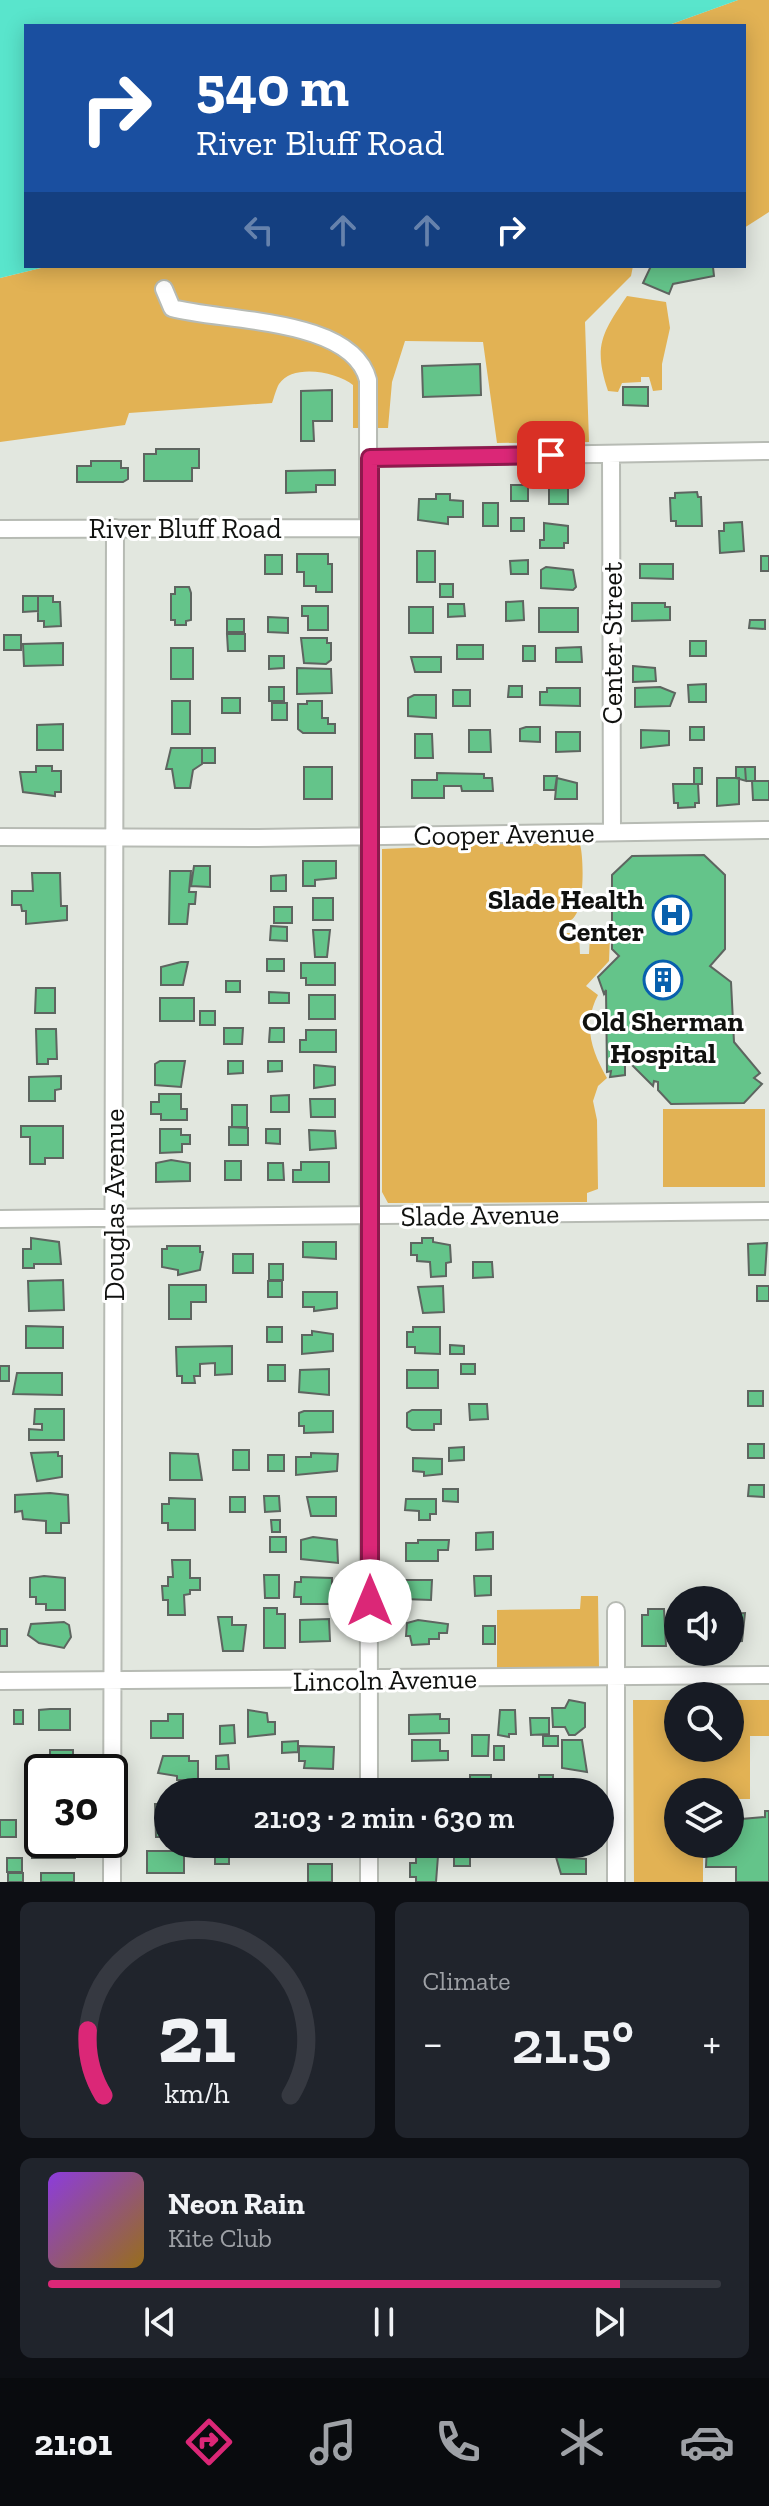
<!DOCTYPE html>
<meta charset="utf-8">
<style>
:root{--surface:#171b24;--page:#20242c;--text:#f1f3f6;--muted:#9ea1a6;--line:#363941;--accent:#db2777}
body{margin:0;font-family:"Zilla Slab",serif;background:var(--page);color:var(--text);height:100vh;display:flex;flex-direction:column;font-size:30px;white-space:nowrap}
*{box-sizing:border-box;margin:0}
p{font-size:26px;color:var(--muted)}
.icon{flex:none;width:44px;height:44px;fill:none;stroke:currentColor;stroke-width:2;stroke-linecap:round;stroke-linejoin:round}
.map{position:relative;height:1882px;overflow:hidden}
.side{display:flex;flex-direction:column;gap:20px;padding:20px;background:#0d0f14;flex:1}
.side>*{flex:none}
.hud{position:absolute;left:24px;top:24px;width:722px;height:244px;border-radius:0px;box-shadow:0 4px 20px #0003;background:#1a4fa0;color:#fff;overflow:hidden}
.fabs{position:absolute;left:664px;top:1586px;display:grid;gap:16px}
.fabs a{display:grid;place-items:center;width:80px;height:80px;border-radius:50%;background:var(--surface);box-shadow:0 4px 20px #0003;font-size:40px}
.speed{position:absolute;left:24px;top:1754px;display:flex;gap:16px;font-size:40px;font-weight:700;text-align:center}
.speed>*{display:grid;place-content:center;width:104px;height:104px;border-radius:50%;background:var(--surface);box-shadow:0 4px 20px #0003;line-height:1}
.speed .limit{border:4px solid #111;border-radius:12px;background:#fff;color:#111}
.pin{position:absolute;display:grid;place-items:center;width:68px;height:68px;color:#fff;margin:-34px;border-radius:16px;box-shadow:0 4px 12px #0006}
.me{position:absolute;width:88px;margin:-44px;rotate:0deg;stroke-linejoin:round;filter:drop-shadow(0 0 6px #0008)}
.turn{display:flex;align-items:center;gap:28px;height:168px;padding:0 40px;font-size:36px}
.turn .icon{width:104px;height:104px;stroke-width:2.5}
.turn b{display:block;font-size:56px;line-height:68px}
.lanes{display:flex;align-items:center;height:76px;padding:0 40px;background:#0003;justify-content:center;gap:40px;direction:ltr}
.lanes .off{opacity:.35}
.big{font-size:60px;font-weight:600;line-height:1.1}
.side .widget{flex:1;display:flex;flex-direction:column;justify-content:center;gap:12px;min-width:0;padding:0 28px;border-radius:12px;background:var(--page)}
.side .dial{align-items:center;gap:0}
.dial svg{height:208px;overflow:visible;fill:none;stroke:var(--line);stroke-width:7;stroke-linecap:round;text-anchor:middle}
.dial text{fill:var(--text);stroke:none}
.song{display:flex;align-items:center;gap:24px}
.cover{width:96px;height:96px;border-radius:12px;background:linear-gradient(135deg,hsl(270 70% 55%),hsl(40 70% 35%))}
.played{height:8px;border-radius:4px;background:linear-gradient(90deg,var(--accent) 85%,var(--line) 85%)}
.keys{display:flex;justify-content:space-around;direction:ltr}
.heat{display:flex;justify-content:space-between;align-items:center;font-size:44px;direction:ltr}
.side .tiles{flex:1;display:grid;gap:20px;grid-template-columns:1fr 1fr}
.widget:last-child{grid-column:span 2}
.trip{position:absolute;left:154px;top:1778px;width:460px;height:80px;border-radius:40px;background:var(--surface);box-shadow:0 4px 20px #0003;font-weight:600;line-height:80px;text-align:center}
.dock{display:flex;height:128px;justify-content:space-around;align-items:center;background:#090b0e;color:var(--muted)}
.dock .icon{width:56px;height:56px}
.dock .on{color:var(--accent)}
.dock b{font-size:36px;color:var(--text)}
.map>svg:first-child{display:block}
</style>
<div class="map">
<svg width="769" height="1882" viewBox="0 0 769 1882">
<rect width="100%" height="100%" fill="#e2e7df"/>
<path fill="#e2b254" d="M738,0H769V212L744,228V26H666Z
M49,266H633L631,276L585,322L589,442L497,443L483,342L405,341L392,382L388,428H353V385C337,372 293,363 279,384C276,389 274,398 272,403L129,413L125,425L0,442V278Z
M627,296L666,302L670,328L662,364V390L653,391L649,377H641V382L622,383L618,392L608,391C593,346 602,333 627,296Z
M501,844H580C584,859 585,912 571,920L559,922V933H579L580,954H589L590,935L610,936L609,961L586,986L598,995C582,1025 592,1052 607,1078L598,1086L593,1101L597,1120L598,1189L587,1193V1202L388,1203L382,1192V849Z
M663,1109H765V1187H663Z
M581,1596H598L599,1667L497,1668V1610L580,1609Z
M633,1700H678V1748H730V1700H769V1736H750V1799H730V1792H678V1844H703V1882H634Z"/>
<path fill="#59e5cc" d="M0,0H738L666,26H26V266H49L0,278Z"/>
<path fill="#64c48a" stroke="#5e6560" stroke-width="2" d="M651,266H720L713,267L714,276L673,284L669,294L643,283Z
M480,364L481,395L423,397L422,366Z
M623,387H648V406L623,405Z
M332,390V421H313L314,441H301V391Z
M156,449H199V468H192V481H144V454H156Z
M91,461H121V468H128V479L123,482H77V466H91Z
M335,470V485H316V492L286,493V471Z
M549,480H568V504H549Z
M511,485H528V501H511Z
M697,492L698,497H701L702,526H676V521H671L670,498H675V493Z
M436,494H450V500L463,501V517H448V524L418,520L419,499H436Z
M483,503H498V526H483Z
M511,518H524V531H511Z
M742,522L744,551L720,553L719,531H724V523Z
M544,523L568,526V543H564V548H540V540H544Z
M417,551H435V582H417Z
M297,554H328V564H332V592H316V586H304V572H297Z
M265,555H282V574H265Z
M761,556H769V571H761Z
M528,560V574H511L510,561Z
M640,564H673V579L640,578Z
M546,567L573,570L576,587L573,590L541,588V570Z
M440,584H453V597H440Z
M175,587H189L191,593V620L186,621V625H175V620H171V594H175Z
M23,596H38V611L23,612Z
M38,596H53V602H60L61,626L44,627V621H38Z
M523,601L524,620L506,621V602Z
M632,603H665V607H670V620L632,621Z
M448,604H464L465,616L448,617Z
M302,606H328V630H308V616H302Z
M409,607H433V633H409Z
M539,608H578V632H539Z
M268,617L288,618V633L268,632Z
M227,619H244V632H227Z
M750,620H765V629L749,628Z
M227,634H245V651H228Z
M4,635H21V650H4Z
M301,638H327V643H331V660L326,664L304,663Z
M690,641H706V656H690Z
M63,643V665L24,666L23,644Z
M457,645H483V659H457Z
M523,646H535V661H523Z
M581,647L582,662H556V648Z
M171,648H193V679H171Z
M269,656H284V668L269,669Z
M411,657H441V672H415Z
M633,666L655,668L656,681L633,682Z
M297,668L331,669L332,693L297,694Z
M706,684V702H689L688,685Z
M509,686H522V697H508Z
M269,687H284V701H269Z
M660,687L675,693L670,706L635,707V688Z
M547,688H580V706L540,705V692H547Z
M453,690H470V706H453Z
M414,695H436V718L408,716V698Z
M222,698H240V713H222Z
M172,701H190V734H172Z
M307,701H322V718H328V724H335V733H303L298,729V704H307Z
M272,703H287V720H272Z
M63,724V750H37V725Z
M526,727H540V742L520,741V729Z
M690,727H704V740H690Z
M469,730H490L491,752H469Z
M641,730L669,731V745L641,748Z
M556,732H580V751L556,752Z
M415,734H432L433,758H415Z
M171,748H202V764L193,770L190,788H175L172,769H166Z
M202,748H215V763H202Z
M36,766H52V771H61V792H55V796L23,792L20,772H36Z
M304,767H332V799H304Z
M736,767H745L746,781L736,778Z
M745,767H755V781H746Z
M694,768H702V784H694Z
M437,773L484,774V778H492L493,791H462L461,786H444V798H412V780H437Z
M544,776H557L555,790H544Z
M557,778L577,783V799H555Z
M717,778H739V804L717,806Z
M752,781H769V800H753Z
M673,784H698L699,803H695V807L678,808V803H674Z
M704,855L725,875V949L710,966L731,982L734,1042L760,1073L754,1078L762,1084L744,1103L671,1104L658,1090V1082L654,1081L653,1086L628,1061H625V1075L610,1077L611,1071L607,1072L606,990L604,994L598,977L619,956L612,949V875L632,856Z
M303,861H336V878L315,880V886H303Z
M194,866H210V887L191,886Z
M170,871H191L189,892H196L195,904H189L187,924H169Z
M32,873H60L61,906H67V920L26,924V911H22L21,905H12V891H33Z
M286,875V891H271V876Z
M313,898H333V920H313Z
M274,907H292V923H274Z
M271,926L287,927V941L270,940Z
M313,930H330L327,957H315Z
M267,959H284V971H267Z
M181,962H188L183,985H161V967Z
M301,963H335V985H306V978H301Z
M226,981H240V992H226Z
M36,988H55V1013H35Z
M269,992L289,993V1003H269Z
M309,995H335V1019H309Z
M160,998H194V1021H160Z
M200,1011H215V1025H200Z
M224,1028H243L242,1044H224Z
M270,1028H284V1042H269Z
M36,1029H56L57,1059H48V1064H37Z
M306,1030H336V1052H300V1040H306Z
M160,1061H185L181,1087L155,1085V1064Z
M228,1061H243V1073L228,1074Z
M268,1061H282V1071L268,1072Z
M314,1065L335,1067V1085L314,1088Z
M61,1076V1089L55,1090V1101H29V1077Z
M159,1094H181V1109H187V1120H161V1114H151V1102H159Z
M289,1095V1112H271V1096Z
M310,1099H335V1117H311Z
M232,1105H247V1127H232Z
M21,1126H63V1158H45V1164H30V1137H21Z
M229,1127L248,1128V1145H229Z
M160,1129H181V1135H190V1144H182V1152L160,1153Z
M266,1129H280V1144L266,1143Z
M309,1130L335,1131L336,1148L310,1150Z
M171,1160L190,1163V1181L156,1182V1163Z
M225,1161H241V1180H225Z
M301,1162H329V1182H293V1170H301Z
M268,1163H283L284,1180H268Z
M31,1238L59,1242L61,1264H34V1268H23V1249H31Z
M422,1238H433V1242L450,1245L451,1262L446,1263V1276L431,1277L430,1262L417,1261V1255H411V1243H422Z
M303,1242H336V1259L303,1257Z
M767,1243L765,1275H749L748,1244Z
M167,1246H200V1252H203L200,1270L178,1275V1270L162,1267V1249H167Z
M233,1254H253V1273H233Z
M473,1262H492L493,1277L473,1278Z
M269,1264H283V1280H269Z
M63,1280L64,1310L29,1311L28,1281Z
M268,1281H282V1297H268Z
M169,1285H206V1302H191V1319H169Z
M443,1286L444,1312L423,1313L418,1287Z
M757,1286H769V1301H757Z
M303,1292H337V1308L314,1311V1307H303Z
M26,1326L63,1327V1348H26Z
M267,1327H282V1342H267Z
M413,1327H440V1354L415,1353V1347H407V1332H413Z
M312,1331L333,1334V1351L302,1354V1335H312Z
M450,1345L464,1346V1354H450Z
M232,1346V1374L215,1375V1363L200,1364V1376H194L195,1383H182V1376H177L176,1347Z
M461,1364H475V1374H461Z
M268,1365H285V1381H268Z
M0,1366H9V1381H0Z
M329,1369V1395L299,1392L300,1370Z
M407,1370H438V1388H407Z
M17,1373H62V1395L13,1394Z
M748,1391H763V1406H748Z
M469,1404H487L488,1419L470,1420Z
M35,1409H64V1440H29V1429L42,1430V1424H34Z
M412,1410H441V1424H434V1430H412L407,1427V1413Z
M304,1411H333V1432L304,1433V1426H299V1413Z
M748,1444H764V1458H748Z
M464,1447V1460L449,1461V1448Z
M233,1450H249V1470H233Z
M58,1452V1456H62V1477L37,1481L31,1453Z
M170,1453L198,1454L202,1480H170Z
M311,1453L338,1454L337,1471L296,1475V1457H311Z
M268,1455H284V1471H268Z
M413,1458L442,1459V1474L424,1476V1472L413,1471Z
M749,1485H764V1497L748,1496Z
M443,1489H458V1502L443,1501Z
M50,1493L68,1495L69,1523H61V1533H46V1521L23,1519L22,1511L15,1512V1495Z
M264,1496H279L280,1511L265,1512Z
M230,1497H245V1512H230Z
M307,1497H336V1516H311Z
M169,1498L195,1499V1530H168V1523H162V1504H169Z
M406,1499H436V1514H430V1520H419V1511L405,1510Z
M271,1520H280V1532H272Z
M493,1532V1549L476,1550V1533Z
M270,1537H286V1552H270Z
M313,1537L337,1540L338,1563L301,1559V1540Z
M418,1540H449L448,1550H438V1561H406V1543H418Z
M172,1560H190V1578H200V1590H190V1594L184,1595L185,1615H168V1600H163L162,1586H168V1577H173Z
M264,1575H279V1598H265Z
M44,1576L65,1578V1610H46V1604H36V1597H30V1578Z
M474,1576H491V1595L475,1596Z
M301,1577L332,1578V1604H301V1597H294L295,1582H301Z
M403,1580H432L431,1600L403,1599Z
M264,1608H277V1614H285V1648H264Z
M648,1609H664L666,1646H642V1615H648Z
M745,1613L742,1641L730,1642V1614Z
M218,1617H232V1625H246L243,1651H223Z
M329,1619L330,1641L300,1642V1620Z
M418,1620L448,1624L447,1633H439V1639H429V1644L412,1645L410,1636H406L407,1623Z
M64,1622L69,1625L71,1637L64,1648L39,1643L28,1635L31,1624Z
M483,1626H495V1644H483Z
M0,1629H7V1646H0Z
M569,1700L585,1703V1727L575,1735H569L565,1727H553L552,1708H565Z
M50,1709H70V1730H39V1710Z
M14,1710H23V1724H14Z
M248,1710L267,1713L268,1722H275V1734L248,1737Z
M500,1710H515L516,1734H509V1737L498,1735Z
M168,1714H183V1738H151V1721H168Z
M440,1714V1719H449V1733L409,1734V1715Z
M530,1718H549V1734L531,1735Z
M234,1725L235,1743L220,1744V1726Z
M472,1735H489L488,1756H472Z
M543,1736H558V1746H543Z
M412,1740H440V1751H448V1760L412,1761Z
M562,1740H582L587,1772L562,1768Z
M298,1741V1752L282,1753V1742Z
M299,1746L334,1747L333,1769L304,1768L305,1761H299Z
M494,1746H504V1760H494Z
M50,1750H73V1769L31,1771V1757H50Z
M228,1755L229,1769H216V1756Z
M163,1756H189V1761H198V1780H177V1776L158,1773Z
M470,1775H491V1789H470Z
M539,1775H553V1784H539Z
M410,1781H445V1792H410Z
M562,1783H585L586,1792H562Z
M303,1787H317L334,1792H287V1789Z
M42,1794V1820H32V1810H37L34,1802Z
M155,1804H168V1837H156Z
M765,1811H769V1882H736V1867H706L707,1844H730V1820L765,1817Z
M0,1820H16V1837H0Z
M59,1840L75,1842V1858H32V1841Z
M308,1844H333V1856H307Z
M554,1844H587V1850L554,1852Z
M215,1847H229V1864H215Z
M147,1851H184V1873H147Z
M454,1852H470V1866H454Z
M416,1855L438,1856L436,1882H416V1877H410V1863H416Z
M556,1857L586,1859V1874H561Z
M7,1858H22V1872H7Z
M308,1864H332V1882H308Z
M8,1873H23V1882H8Z
M41,1873H74V1882H41Z"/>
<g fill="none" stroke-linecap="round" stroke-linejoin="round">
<g stroke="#b7bbb4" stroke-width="20">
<path id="minor" d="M164,289L172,308C223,322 352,317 368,380L369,1792
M611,454L612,832
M370,458L769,451
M0,529L370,528
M0,837L258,838L769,830
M0,1219L769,1211
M616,1611V1882
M0,1681L769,1675
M112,1882L115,528
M369,1882V1844"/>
</g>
<use href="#minor" stroke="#fff" stroke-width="16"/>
</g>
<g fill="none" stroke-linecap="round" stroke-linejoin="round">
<g stroke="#8e194d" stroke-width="20">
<path id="route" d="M370,1601V458L551,455"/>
</g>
<use href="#route" stroke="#db2777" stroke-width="14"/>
</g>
<defs>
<g id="hospital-ring" transform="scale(2)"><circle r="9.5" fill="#fff" stroke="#0860ad" stroke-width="1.5"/><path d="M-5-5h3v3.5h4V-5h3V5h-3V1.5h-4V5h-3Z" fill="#0860ad"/></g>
<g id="building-ring" transform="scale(2)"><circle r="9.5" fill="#fff" stroke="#0860ad" stroke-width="1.5"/><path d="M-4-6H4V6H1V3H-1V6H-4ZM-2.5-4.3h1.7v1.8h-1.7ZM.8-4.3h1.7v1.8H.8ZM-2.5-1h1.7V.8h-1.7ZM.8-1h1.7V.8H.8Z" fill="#0860ad"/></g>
</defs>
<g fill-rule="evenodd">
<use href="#hospital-ring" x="672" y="915"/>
<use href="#building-ring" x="663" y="980"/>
</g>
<g text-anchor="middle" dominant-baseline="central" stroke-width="6" stroke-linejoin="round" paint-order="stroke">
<g font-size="28" fill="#10110f" stroke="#fff">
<text x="185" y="528">River Bluff Road</text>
<text transform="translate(612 643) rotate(-90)">Center Street</text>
<text transform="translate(504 834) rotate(-1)">Cooper Avenue</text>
<text transform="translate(114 1205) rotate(-90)">Douglas Avenue</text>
<text transform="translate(480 1215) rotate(-1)">Slade Avenue</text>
<text transform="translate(385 1680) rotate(-1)">Lincoln Avenue</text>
</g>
<g font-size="28" font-weight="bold" fill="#10110f" stroke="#fff" text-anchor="end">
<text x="644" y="899">Slade Health<tspan x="644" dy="32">Center</tspan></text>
<text x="663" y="1021" text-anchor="middle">Old Sherman<tspan x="663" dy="32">Hospital</tspan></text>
</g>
</g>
</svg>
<div class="fabs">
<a><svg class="icon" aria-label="sound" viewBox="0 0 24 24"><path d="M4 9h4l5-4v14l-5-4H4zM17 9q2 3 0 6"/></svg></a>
<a><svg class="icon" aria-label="search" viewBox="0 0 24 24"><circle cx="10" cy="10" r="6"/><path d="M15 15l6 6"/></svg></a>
<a><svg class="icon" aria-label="layers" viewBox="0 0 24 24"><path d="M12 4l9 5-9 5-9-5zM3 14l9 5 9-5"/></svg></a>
</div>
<div class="speed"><div class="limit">30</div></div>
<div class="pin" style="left:551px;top:455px;background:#d93025"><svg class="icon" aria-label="arrive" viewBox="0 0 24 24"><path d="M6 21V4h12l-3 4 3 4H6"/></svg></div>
<svg class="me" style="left:370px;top:1601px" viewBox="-20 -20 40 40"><circle r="19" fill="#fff"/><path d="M0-13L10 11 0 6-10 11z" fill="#db2777"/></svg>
<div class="trip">21:03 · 2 min · 630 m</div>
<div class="hud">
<div class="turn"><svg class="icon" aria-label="right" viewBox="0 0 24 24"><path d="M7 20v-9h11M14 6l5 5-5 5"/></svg><div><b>540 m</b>River Bluff Road</div></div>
<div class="lanes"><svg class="icon off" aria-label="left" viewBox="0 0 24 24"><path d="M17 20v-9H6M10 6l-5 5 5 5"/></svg><svg class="icon off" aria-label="ahead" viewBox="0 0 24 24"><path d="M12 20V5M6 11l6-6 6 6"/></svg><svg class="icon off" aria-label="ahead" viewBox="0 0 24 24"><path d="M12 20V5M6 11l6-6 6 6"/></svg><svg class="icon" aria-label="right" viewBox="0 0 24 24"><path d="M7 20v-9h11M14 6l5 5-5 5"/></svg></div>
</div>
</div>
<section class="side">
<div class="tiles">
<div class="widget dial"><svg viewBox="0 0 100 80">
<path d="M14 69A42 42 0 1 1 86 69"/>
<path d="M14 69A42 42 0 0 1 8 44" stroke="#db2777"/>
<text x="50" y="56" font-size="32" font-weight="700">21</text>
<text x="50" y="72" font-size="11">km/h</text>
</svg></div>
<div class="widget"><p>Climate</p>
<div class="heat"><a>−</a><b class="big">21.5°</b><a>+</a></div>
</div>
<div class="widget">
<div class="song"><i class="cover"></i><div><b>Neon Rain</b><p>Kite Club</p></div></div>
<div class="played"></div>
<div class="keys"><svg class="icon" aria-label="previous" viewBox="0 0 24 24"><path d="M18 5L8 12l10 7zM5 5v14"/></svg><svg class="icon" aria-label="pause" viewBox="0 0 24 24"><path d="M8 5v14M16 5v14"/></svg><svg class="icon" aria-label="next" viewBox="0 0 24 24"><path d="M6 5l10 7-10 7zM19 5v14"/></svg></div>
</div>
</div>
</section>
<nav class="dock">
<b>21:01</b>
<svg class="icon on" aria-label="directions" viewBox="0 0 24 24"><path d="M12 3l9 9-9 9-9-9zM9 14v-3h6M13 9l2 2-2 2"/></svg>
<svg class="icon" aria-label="music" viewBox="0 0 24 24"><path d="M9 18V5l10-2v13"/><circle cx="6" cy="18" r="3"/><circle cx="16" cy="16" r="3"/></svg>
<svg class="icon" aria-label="phone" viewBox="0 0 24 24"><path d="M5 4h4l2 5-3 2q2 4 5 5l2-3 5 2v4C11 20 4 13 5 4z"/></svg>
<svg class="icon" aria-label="climate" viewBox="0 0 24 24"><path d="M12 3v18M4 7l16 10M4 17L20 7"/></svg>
<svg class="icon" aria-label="car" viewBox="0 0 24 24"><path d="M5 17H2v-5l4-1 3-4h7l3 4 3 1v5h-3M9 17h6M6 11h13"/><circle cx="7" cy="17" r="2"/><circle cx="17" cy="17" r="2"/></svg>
</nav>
